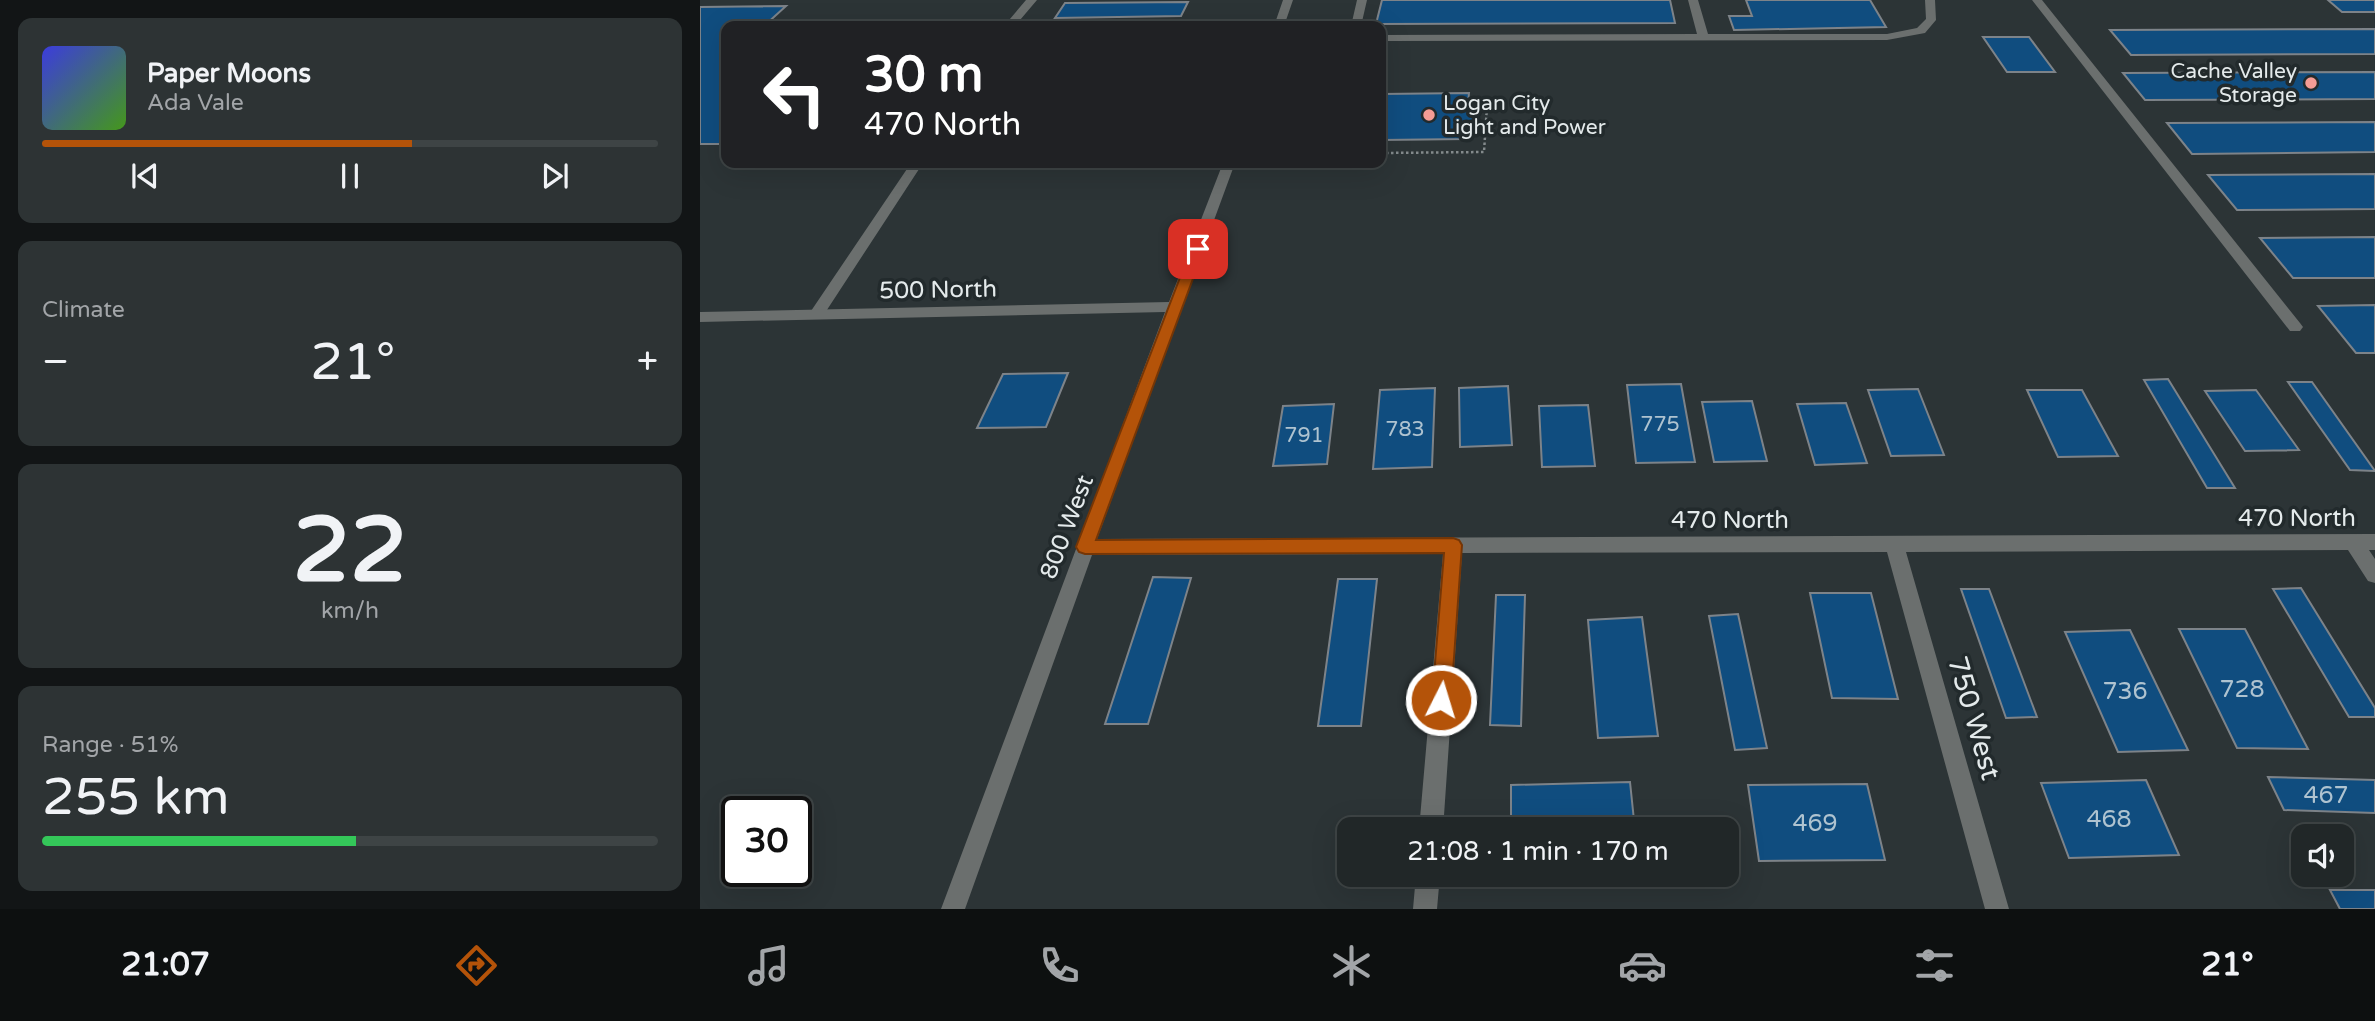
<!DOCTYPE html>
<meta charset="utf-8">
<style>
:root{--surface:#212728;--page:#2d3334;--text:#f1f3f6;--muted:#a2a5a8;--line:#3e4445;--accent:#b45309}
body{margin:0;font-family:"Varela Round",sans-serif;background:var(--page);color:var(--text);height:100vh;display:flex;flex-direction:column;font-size:26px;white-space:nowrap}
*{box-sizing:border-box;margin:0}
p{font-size:23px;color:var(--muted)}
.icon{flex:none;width:38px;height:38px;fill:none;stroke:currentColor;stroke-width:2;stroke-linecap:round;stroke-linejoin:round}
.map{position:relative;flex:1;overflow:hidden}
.side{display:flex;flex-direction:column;gap:18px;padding:18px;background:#121516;width:700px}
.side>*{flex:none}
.top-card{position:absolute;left:21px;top:21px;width:665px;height:147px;border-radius:14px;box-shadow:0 7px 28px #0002,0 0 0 2px var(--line);background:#202124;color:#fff;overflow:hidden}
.tools{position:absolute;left:1591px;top:824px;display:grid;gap:14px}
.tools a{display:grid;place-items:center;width:63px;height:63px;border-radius:14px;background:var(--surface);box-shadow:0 7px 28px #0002,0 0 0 2px var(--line);font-size:35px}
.speed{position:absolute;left:21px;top:796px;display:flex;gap:14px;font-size:35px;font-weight:700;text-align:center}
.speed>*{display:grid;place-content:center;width:91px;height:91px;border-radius:50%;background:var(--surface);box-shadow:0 7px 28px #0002,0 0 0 2px var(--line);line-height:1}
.speed .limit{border:4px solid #111;border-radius:10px;background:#fff;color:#111}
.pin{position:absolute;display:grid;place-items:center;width:60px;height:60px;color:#fff;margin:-30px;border-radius:14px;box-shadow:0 4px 10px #0006}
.me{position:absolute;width:77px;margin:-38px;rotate:5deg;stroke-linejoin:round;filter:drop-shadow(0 0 5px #0008)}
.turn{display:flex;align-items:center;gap:24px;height:147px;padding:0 28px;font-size:32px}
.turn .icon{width:91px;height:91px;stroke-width:2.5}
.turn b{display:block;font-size:49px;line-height:60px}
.big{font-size:52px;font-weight:600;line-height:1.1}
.side .card{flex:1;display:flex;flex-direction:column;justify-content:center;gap:10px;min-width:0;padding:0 24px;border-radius:14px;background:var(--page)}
.side .dial{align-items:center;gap:0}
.dial b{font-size:91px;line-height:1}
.song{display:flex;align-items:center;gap:21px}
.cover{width:84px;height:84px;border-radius:10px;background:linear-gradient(135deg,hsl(240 70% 55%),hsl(100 70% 35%))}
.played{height:7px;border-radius:4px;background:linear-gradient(90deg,var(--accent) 60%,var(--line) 60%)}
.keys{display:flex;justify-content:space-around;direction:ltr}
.heat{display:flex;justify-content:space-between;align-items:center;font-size:38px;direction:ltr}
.charge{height:10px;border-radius:5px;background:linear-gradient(90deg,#34c759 51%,var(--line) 0)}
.trip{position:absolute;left:637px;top:817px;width:402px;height:70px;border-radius:14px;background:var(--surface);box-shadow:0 7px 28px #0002,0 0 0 2px var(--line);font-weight:600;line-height:70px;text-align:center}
.tab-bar{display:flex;height:112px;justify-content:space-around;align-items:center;background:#0d1010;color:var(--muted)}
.tab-bar .icon{width:49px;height:49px}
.tab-bar .on{color:var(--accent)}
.tab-bar b{font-size:32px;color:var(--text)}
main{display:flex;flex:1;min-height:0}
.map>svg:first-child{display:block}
</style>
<main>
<section class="side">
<div class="card">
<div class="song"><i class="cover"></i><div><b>Paper Moons</b><p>Ada Vale</p></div></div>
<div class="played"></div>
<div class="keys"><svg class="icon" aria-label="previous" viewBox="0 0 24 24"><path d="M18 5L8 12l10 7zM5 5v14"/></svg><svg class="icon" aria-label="pause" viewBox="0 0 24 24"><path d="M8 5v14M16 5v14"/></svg><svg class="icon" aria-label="next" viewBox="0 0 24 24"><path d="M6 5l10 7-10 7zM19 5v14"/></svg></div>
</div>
<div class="card"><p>Climate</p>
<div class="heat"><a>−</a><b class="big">21°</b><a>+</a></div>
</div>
<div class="card dial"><b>22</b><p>km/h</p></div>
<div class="card"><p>Range · 51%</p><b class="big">255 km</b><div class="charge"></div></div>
</section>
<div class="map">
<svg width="1675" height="909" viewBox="0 0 1675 909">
<rect width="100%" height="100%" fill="#2c3436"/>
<path fill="#104d7f" stroke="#7d8389" stroke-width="2" d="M682,0H970L975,23L676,24Z
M1046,0H1170L1186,27L1034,30L1029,16H1052Z
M1628,0H1675V12H1642Z
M488,2L481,16L355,18L365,3Z
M86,6L64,26L193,25L191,26H26V144H0V7Z
M1675,29V54L1431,55L1410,30Z
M1283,37H1329L1355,72H1307Z
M1675,72V99L1445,100L1423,73Z
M769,93L768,103H778L777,127H767L766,139L681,140V94Z
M1675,122V152L1492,154L1467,123Z
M1675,174V209L1537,210L1508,175Z
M1675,237V278H1593L1560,238Z
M1675,305V353H1656L1618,306Z
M368,373L346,427L277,428L303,374Z
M1468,379L1535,488H1507L1444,380Z
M1588,382H1612L1675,471L1650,470Z
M981,384L995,462L936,463L927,385Z
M808,386L812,445L760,447L759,388Z
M735,388L732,467L673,469L680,390Z
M1218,389L1244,455L1191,456L1168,390Z
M1327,390H1382L1418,456L1358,457Z
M1556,390L1599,450L1545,451L1505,391Z
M1052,401L1067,461L1014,462L1002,402Z
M1146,403L1167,463L1115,465L1097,404Z
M634,404L627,464L573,466L583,406Z
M888,405L895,466L842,467L839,406Z
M453,577L491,578L448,724H405Z
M638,579H677L661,726H618Z
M1601,588L1675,708V717H1649L1573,589Z
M1261,589H1289L1337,717L1306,718Z
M1110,593H1171L1198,699L1132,698Z
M796,595H825L821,726L790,725Z
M1038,614L1067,748L1035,750L1009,616Z
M942,617L958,736L898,738L888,620Z
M1479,629H1545L1608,749L1537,748Z
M1430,630L1488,750L1418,752L1365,632Z
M1568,777L1675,780V813L1584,810Z
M1446,780L1479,855L1369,858L1341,783Z
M930,782L935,830H811V785Z
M1167,784L1185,860L1059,861L1048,785Z
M1630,890H1675V909H1640Z"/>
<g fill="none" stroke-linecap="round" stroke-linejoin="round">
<path stroke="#838a8c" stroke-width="2.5" stroke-dasharray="2.5 2.5" stroke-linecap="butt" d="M681,153L784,152L787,106"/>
<path fill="#6b6f6e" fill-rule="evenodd" d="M326,0H337L315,26H304Z
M657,0H667L661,26H651Z
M988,0H998L1008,34H1187L1217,28L1226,19L1225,0H1235L1236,20L1225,33L1187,40L681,41V35L997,34Z
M1332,0H1342L1600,323L1603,327L1600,331H1590Z
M211,163H223L121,319H111L108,315L111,311Z"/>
<path fill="#6b6f6e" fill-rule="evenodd" d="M583,0H593L584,26H574Z
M523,163H535L397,539L1675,534V550H1669L1675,559V583L1668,581L1648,550L1206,552L1309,909H1285L1187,552L762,553L743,830H719L743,554L392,555L265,909H241L465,312L0,322V312L469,302Z
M716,875H740L737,909H713Z"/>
</g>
<path fill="#b45309" stroke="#753606" stroke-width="2" d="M498,245L504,249L396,540L753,538L759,540L762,545L751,700L748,707L741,710L734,707L732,700L744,553L385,554L379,552L376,547L491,249Z"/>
<g fill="#f59c95" stroke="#222a2c" stroke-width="2.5">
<circle cx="1611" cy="83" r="7"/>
<circle cx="729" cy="115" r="7"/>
</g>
<g text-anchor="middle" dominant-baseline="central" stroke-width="7" stroke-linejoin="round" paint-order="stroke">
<g font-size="21" fill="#e4eaeb" stroke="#222a2c" text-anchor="end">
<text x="1597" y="71">Cache Valley<tspan x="1597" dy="24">Storage</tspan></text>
<text x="743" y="103" text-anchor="start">Logan City<tspan x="743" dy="24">Light and Power</tspan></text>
</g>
<g font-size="21" fill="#afc3d0">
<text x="960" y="424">775</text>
<text x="705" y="429">783</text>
<text x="604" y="435">791</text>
</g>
<g font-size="24" fill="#e4eaeb" stroke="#222a2c">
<text transform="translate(238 290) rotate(-1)">500 North</text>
<text x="1597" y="518">470 North</text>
<text x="1030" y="520">470 North</text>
<text transform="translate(367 527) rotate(-69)">800 West</text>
</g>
<g font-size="24" fill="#afc3d0">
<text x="1542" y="689">728</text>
<text x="1425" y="691">736</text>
<text x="1626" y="795">467</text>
<text x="1409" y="819">468</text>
<text x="1115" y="823">469</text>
</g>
<g font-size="28" fill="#e4eaeb" stroke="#222a2c">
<text transform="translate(1274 718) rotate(74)">750 West</text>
</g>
</g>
</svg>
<div class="tools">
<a><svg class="icon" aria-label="sound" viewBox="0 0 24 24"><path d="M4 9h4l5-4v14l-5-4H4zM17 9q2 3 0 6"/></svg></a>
</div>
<div class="speed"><div class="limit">30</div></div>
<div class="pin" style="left:498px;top:249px;background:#d93025"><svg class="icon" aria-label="arrive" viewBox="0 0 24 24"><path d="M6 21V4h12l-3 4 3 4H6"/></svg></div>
<svg class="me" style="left:741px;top:700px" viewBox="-20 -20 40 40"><circle r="17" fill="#b45309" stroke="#fff" stroke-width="3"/><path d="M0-11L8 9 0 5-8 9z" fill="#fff"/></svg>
<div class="trip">21:08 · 1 min · 170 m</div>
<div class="top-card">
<div class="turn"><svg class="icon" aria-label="left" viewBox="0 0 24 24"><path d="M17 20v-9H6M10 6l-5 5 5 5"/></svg><div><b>30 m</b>470 North</div></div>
</div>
</div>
</main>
<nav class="tab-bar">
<b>21:07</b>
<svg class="icon on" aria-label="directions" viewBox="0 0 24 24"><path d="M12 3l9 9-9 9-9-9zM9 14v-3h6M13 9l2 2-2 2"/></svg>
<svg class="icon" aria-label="music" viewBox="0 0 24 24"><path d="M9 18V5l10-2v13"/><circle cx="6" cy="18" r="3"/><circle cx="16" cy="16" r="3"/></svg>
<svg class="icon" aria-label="phone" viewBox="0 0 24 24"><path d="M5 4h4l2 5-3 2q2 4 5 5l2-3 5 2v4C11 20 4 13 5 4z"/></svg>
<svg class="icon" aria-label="climate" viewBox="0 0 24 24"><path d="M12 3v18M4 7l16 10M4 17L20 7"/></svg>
<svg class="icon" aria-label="car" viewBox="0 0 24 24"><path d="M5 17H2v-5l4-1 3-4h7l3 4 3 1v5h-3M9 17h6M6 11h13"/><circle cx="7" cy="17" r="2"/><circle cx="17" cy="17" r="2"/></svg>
<svg class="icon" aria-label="filters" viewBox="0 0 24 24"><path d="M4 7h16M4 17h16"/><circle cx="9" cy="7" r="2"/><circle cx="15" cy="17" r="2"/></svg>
<b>21°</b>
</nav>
